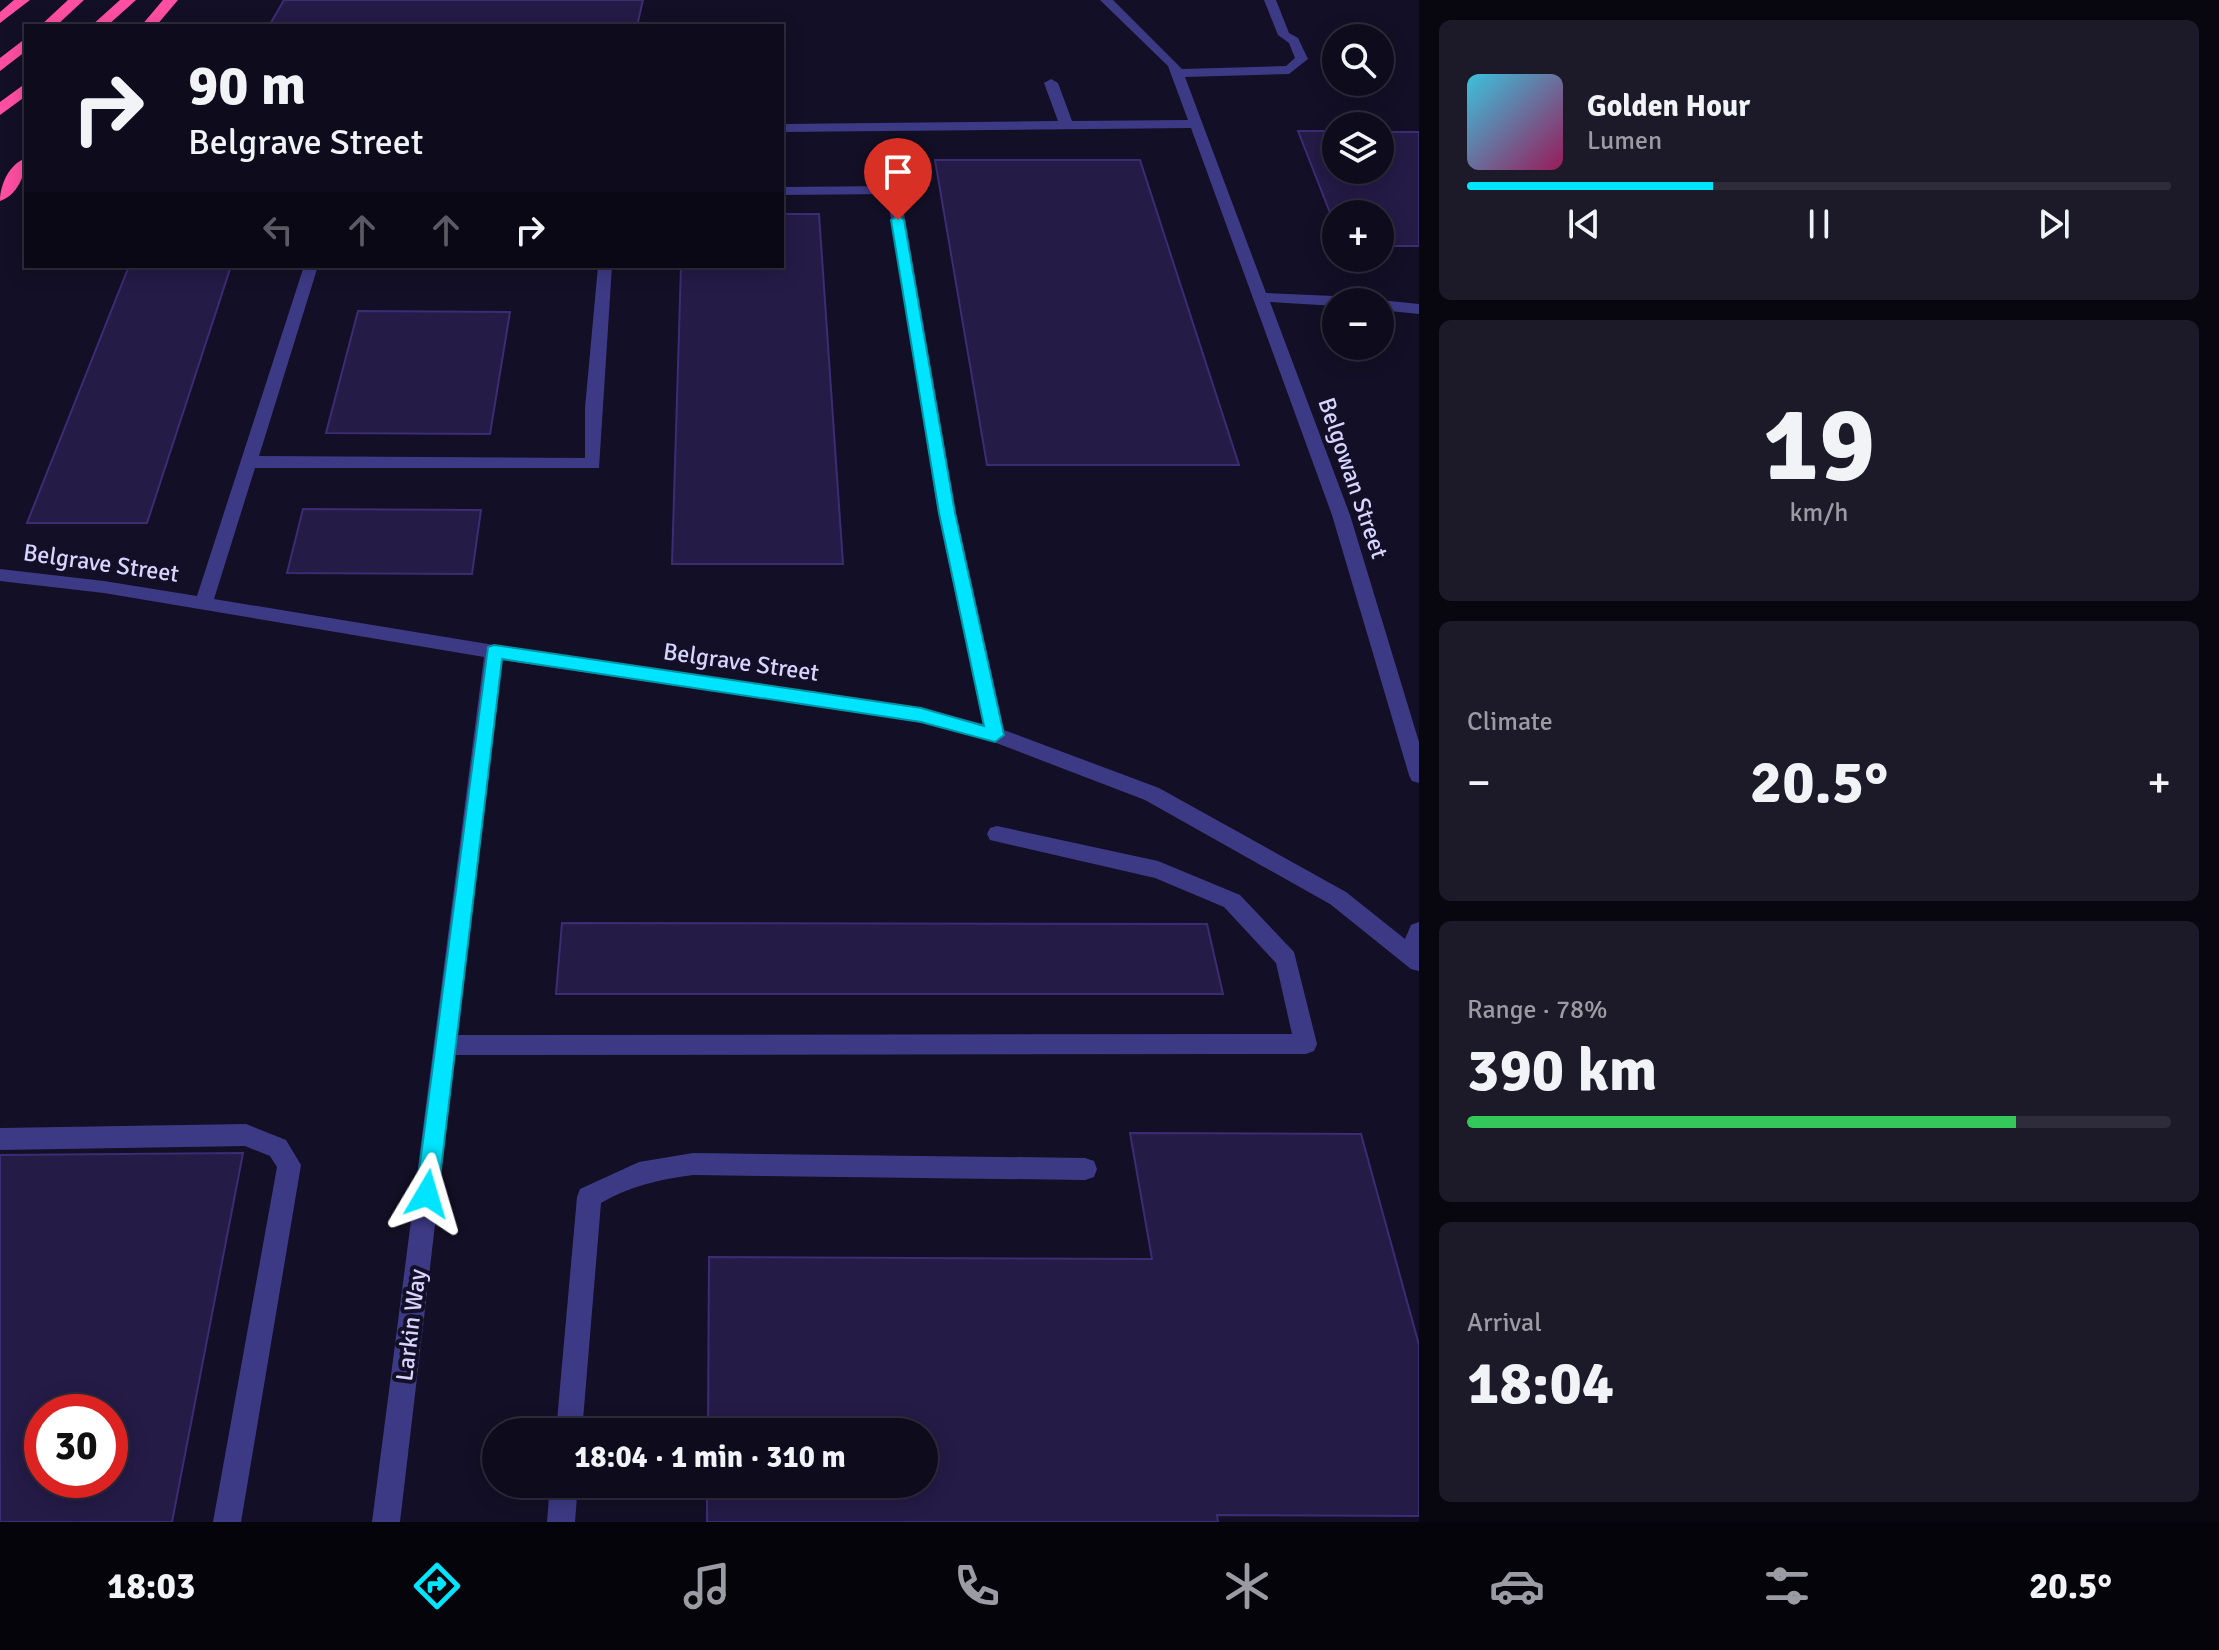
<!DOCTYPE html>
<meta charset="utf-8">
<style>
:root{--surface:#0e0b1c;--page:#1c1929;--text:#f1f3f6;--muted:#9b9ba3;--line:#2e2b3b;--accent:#00e5ff}
body{margin:0;font-family:Signika,sans-serif;background:var(--page);color:var(--text);height:100vh;display:flex;flex-direction:column;font-size:30px;white-space:nowrap}
*{box-sizing:border-box;margin:0}
p{font-size:26px;color:var(--muted)}
.icon{flex:none;width:44px;height:44px;fill:none;stroke:currentColor;stroke-width:2;stroke-linecap:round;stroke-linejoin:round}
.map{position:relative;flex:1;overflow:hidden}
.details{display:flex;flex-direction:column;gap:20px;padding:20px;background:#08060f;width:800px}
.details>*{flex:none}
.guide{position:absolute;left:24px;top:24px;width:760px;height:244px;border-radius:0px;box-shadow:0 4px 20px #0003,0 0 0 2px var(--line);background:#0e0b1c;color:var(--text);overflow:hidden}
.controls{position:absolute;left:1322px;top:24px;display:grid;gap:16px}
.controls a{display:grid;place-items:center;width:72px;height:72px;border-radius:50%;background:var(--surface);box-shadow:0 4px 20px #0003,0 0 0 2px var(--line);font-size:40px}
.speed{position:absolute;left:24px;top:1394px;display:flex;gap:16px;font-size:40px;font-weight:700;text-align:center}
.speed>*{display:grid;place-content:center;width:104px;height:104px;border-radius:50%;background:var(--surface);box-shadow:0 4px 20px #0003,0 0 0 2px var(--line);line-height:1}
.speed .limit{border:12px solid #d22;background:#fff;color:#111}
.pin{position:absolute;display:grid;place-items:center;width:68px;height:68px;color:#fff;margin:-82px -34px;border-radius:50% 50% 50% 0;rotate:-45deg;box-shadow:0 0 8px #0007}
.pin .icon{rotate:45deg}
.me{position:absolute;width:88px;margin:-44px;rotate:7deg;stroke-linejoin:round;filter:drop-shadow(0 0 6px #0008)}
.turn{display:flex;align-items:center;gap:28px;height:168px;padding:0 32px;font-size:36px}
.turn .icon{width:104px;height:104px;stroke-width:2.5}
.turn b{display:block;font-size:56px;line-height:68px}
.lanes{display:flex;align-items:center;height:76px;padding:0 32px;background:#0003;justify-content:center;gap:40px;direction:ltr}
.lanes .off{opacity:.35}
.big{font-size:60px;font-weight:700;line-height:1.1}
.details .tile{flex:1;display:flex;flex-direction:column;justify-content:center;gap:12px;min-width:0;padding:0 28px;border-radius:12px;background:var(--page)}
.details .dial{align-items:center;gap:0}
.dial b{font-size:104px;line-height:1}
.song{display:flex;align-items:center;gap:24px}
.cover{width:96px;height:96px;border-radius:12px;background:linear-gradient(135deg,hsl(190 70% 55%),hsl(330 70% 35%))}
.played{height:8px;border-radius:4px;background:linear-gradient(90deg,var(--accent) 35%,var(--line) 35%)}
.keys{display:flex;justify-content:space-around;direction:ltr}
.heat{display:flex;justify-content:space-between;align-items:center;font-size:44px;direction:ltr}
.charge{height:12px;border-radius:6px;background:linear-gradient(90deg,#34c759 78%,var(--line) 0)}
.trip{position:absolute;left:482px;top:1418px;width:456px;height:80px;border-radius:40px;background:var(--surface);box-shadow:0 4px 20px #0003,0 0 0 2px var(--line);font-weight:700;line-height:80px;text-align:center}
.tab-bar{display:flex;height:128px;justify-content:space-around;align-items:center;background:#06040b;color:var(--muted)}
.tab-bar .icon{width:56px;height:56px}
.tab-bar .selected{color:var(--accent)}
.tab-bar b{font-size:36px;color:var(--text)}
main{display:flex;flex:1;min-height:0}
.map>svg:first-child{display:block}
</style>
<main>
<div class="map">
<svg width="1419" height="1522" viewBox="0 0 1419 1522">
<rect width="100%" height="100%" fill="#130f26"/>
<path fill="#241b47" stroke="#3b2d73" stroke-width="2" fill-rule="evenodd" d="M284,0H643L637,26H269Z
M1298,131H1336V170H1380V132H1419V246H1380V214H1336V228Z
M935,160H1140L1239,465H987Z
M782,214H819L843,564H672L681,266H782Z
M129,266H231L147,523H27Z
M358,311L510,312L490,434L326,433Z
M303,509L481,510L472,574L287,573Z
M562,923L1207,924L1223,994H556Z
M1130,1133L1361,1134L1419,1345V1516L1217,1515L1218,1522H707V1484H924V1432H708L709,1257L1152,1259Z
M243,1153L172,1522H0V1155ZM42,1412H110V1480H42Z"/>
<g fill="none" stroke-linecap="round" stroke-linejoin="round">
<path fill="#3d3a85" fill-rule="evenodd" d="M1100,0H1113L1182,69L1286,66L1295,58L1289,43L1278,35L1264,0H1276L1289,33L1298,38L1308,59L1289,74L1185,77L1266,293L1356,297L1364,302H1336V306L1270,302L1350,515L1419,742V783L1412,781L1409,775L1332,515L1191,128L782,132V124L1058,121L1044,83L1051,79L1058,83L1072,121L1188,120L1168,66Z
M893,186L900,190L956,513L1004,730L1159,788L1346,892L1405,939L1411,925L1419,922V971L1411,969L1330,904L1145,800L991,741L921,722L502,660L458,1035L1292,1034L1276,963L1224,907L1155,878L990,840L987,834L990,828L997,826L1158,861L1240,895L1294,952L1317,1044L1314,1051L1306,1054L455,1055L400,1522H372L484,657L104,593L0,581V569L104,581L197,596L304,266H318L259,456L585,458V408L598,266H612L599,468H255L214,599L494,645L921,708L983,724L938,513L887,194L782,195V187Z
M1380,300L1419,304V314L1380,310V302H1374Z
M246,1124L286,1140L301,1165L241,1522H213L277,1167L270,1156L245,1146L0,1150V1128Z
M693,1153L1085,1158L1094,1161L1097,1169L1094,1177L1085,1180L693,1175C660,1179 630,1186 601,1203L582,1432H556L577,1197L580,1189L639,1162Z
M550,1484H578L575,1522H547Z"/>
<path fill="#ff4fa3" fill-rule="evenodd" d="M14,0H30L0,23V12Z
M68,0H84L56,26H40Z
M120,0H136L107,26H91Z
M163,0H178L156,26H141Z
M26,38V51L0,71V58Z
M26,83V96L0,115V102Z
M26,158C26,174 17,196 0,201C0,185 9,164 26,158Z"/>
</g>
<path fill="#00e5ff" stroke="#0095a6" stroke-width="2" d="M898,216L904,220L955,513L1004,735L995,742L921,722L502,659L438,1194L435,1202L427,1205L419,1202L416,1194L488,647L494,645L921,708L984,726L939,513L891,220Z"/>
<g text-anchor="middle" dominant-baseline="central" stroke-width="8" stroke-linejoin="round" paint-order="stroke">
<g font-size="24" fill="#d9d4ff" stroke="#130f26">
<text transform="translate(1353 478) rotate(71)">Belgowan Street</text>
<text transform="translate(101 563) rotate(8)">Belgrave Street</text>
<text transform="translate(741 662) rotate(8)">Belgrave Street</text>
<text transform="translate(411 1325) rotate(-83)">Larkin Way</text>
</g>
</g>
</svg>
<div class="controls">
<a><svg class="icon" aria-label="search" viewBox="0 0 24 24"><circle cx="10" cy="10" r="6"/><path d="M15 15l6 6"/></svg></a>
<a><svg class="icon" aria-label="layers" viewBox="0 0 24 24"><path d="M12 4l9 5-9 5-9-5zM3 14l9 5 9-5"/></svg></a>
<a>+</a>
<a>−</a>
</div>
<div class="speed"><div class="limit">30</div></div>
<div class="pin" style="left:898px;top:220px;background:#d93025"><svg class="icon" aria-label="arrive" viewBox="0 0 24 24"><path d="M6 21V4h12l-3 4 3 4H6"/></svg></div>
<svg class="me" style="left:427px;top:1194px" viewBox="-20 -20 40 40"><path d="M0-17L14 15 0 8-14 15z" fill="#00e5ff" stroke="#fff" stroke-width="4"/></svg>
<div class="trip">18:04 · 1 min · 310 m</div>
<div class="guide">
<div class="turn"><svg class="icon" aria-label="right" viewBox="0 0 24 24"><path d="M7 20v-9h11M14 6l5 5-5 5"/></svg><div><b>90 m</b>Belgrave Street</div></div>
<div class="lanes"><svg class="icon off" aria-label="left" viewBox="0 0 24 24"><path d="M17 20v-9H6M10 6l-5 5 5 5"/></svg><svg class="icon off" aria-label="ahead" viewBox="0 0 24 24"><path d="M12 20V5M6 11l6-6 6 6"/></svg><svg class="icon off" aria-label="ahead" viewBox="0 0 24 24"><path d="M12 20V5M6 11l6-6 6 6"/></svg><svg class="icon" aria-label="right" viewBox="0 0 24 24"><path d="M7 20v-9h11M14 6l5 5-5 5"/></svg></div>
</div>
</div>
<section class="details">
<div class="tile">
<div class="song"><i class="cover"></i><div><b>Golden Hour</b><p>Lumen</p></div></div>
<div class="played"></div>
<div class="keys"><svg class="icon" aria-label="previous" viewBox="0 0 24 24"><path d="M18 5L8 12l10 7zM5 5v14"/></svg><svg class="icon" aria-label="pause" viewBox="0 0 24 24"><path d="M8 5v14M16 5v14"/></svg><svg class="icon" aria-label="next" viewBox="0 0 24 24"><path d="M6 5l10 7-10 7zM19 5v14"/></svg></div>
</div>
<div class="tile dial"><b>19</b><p>km/h</p></div>
<div class="tile"><p>Climate</p>
<div class="heat"><a>−</a><b class="big">20.5°</b><a>+</a></div>
</div>
<div class="tile"><p>Range · 78%</p><b class="big">390 km</b><div class="charge"></div></div>
<div class="tile"><p>Arrival</p><b class="big">18:04</b></div>
</section>
</main>
<nav class="tab-bar">
<b>18:03</b>
<svg class="icon selected" aria-label="directions" viewBox="0 0 24 24"><path d="M12 3l9 9-9 9-9-9zM9 14v-3h6M13 9l2 2-2 2"/></svg>
<svg class="icon" aria-label="music" viewBox="0 0 24 24"><path d="M9 18V5l10-2v13"/><circle cx="6" cy="18" r="3"/><circle cx="16" cy="16" r="3"/></svg>
<svg class="icon" aria-label="phone" viewBox="0 0 24 24"><path d="M5 4h4l2 5-3 2q2 4 5 5l2-3 5 2v4C11 20 4 13 5 4z"/></svg>
<svg class="icon" aria-label="climate" viewBox="0 0 24 24"><path d="M12 3v18M4 7l16 10M4 17L20 7"/></svg>
<svg class="icon" aria-label="car" viewBox="0 0 24 24"><path d="M5 17H2v-5l4-1 3-4h7l3 4 3 1v5h-3M9 17h6M6 11h13"/><circle cx="7" cy="17" r="2"/><circle cx="17" cy="17" r="2"/></svg>
<svg class="icon" aria-label="filters" viewBox="0 0 24 24"><path d="M4 7h16M4 17h16"/><circle cx="9" cy="7" r="2"/><circle cx="15" cy="17" r="2"/></svg>
<b>20.5°</b>
</nav>
